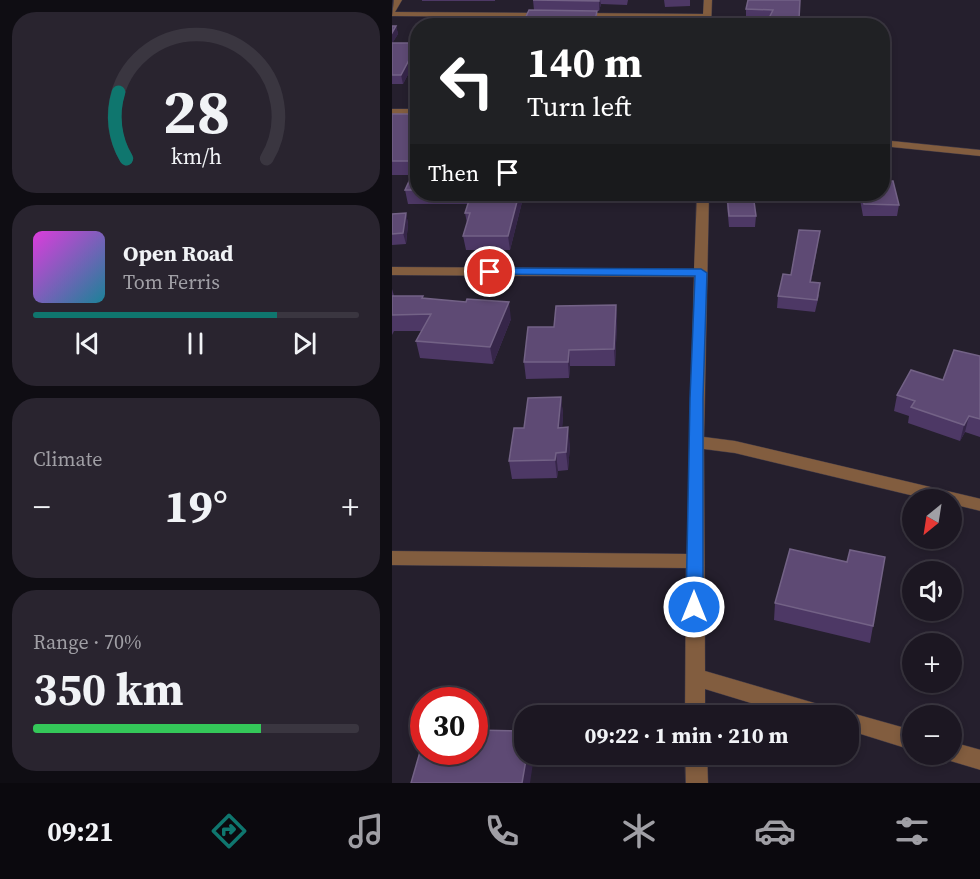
<!DOCTYPE html>
<meta charset="utf-8">
<style>
:root{--surface:#1c1722;--page:#29242f;--text:#f1f3f6;--muted:#a09fa5;--line:#3a3640;--accent:#0f766e}
body{margin:0;font-family:"Source Serif 4",serif;background:var(--page);color:var(--text);height:100vh;display:flex;flex-direction:column;font-size:22px;white-space:nowrap}
*{box-sizing:border-box;margin:0}
p{font-size:20px;color:var(--muted)}
.icon{flex:none;width:33px;height:33px;fill:none;stroke:currentColor;stroke-width:2;stroke-linecap:round;stroke-linejoin:round}
.map{position:relative;flex:1;overflow:hidden}
.details{display:flex;flex-direction:column;gap:12px;padding:12px;background:#0f0d13;width:392px}
.details>*{flex:none}
.guide{position:absolute;left:18px;top:18px;width:480px;height:183px;border-radius:24px;box-shadow:0 3px 9px #0003,0 0 0 2px var(--line);background:#202124;color:#fff;overflow:hidden}
.needle{width:39px;rotate:210deg}
.fabs{position:absolute;left:510px;top:489px;display:grid;gap:12px}
.fabs a{display:grid;place-items:center;width:60px;height:60px;border-radius:50%;background:var(--surface);box-shadow:0 3px 9px #0003,0 0 0 2px var(--line);font-size:30px}
.speed{position:absolute;left:18px;top:687px;display:flex;gap:12px;font-size:30px;font-weight:700;text-align:center}
.speed>*{display:grid;place-content:center;width:78px;height:78px;border-radius:50%;background:var(--surface);box-shadow:0 3px 9px #0003,0 0 0 2px var(--line);line-height:1}
.speed .limit{border:9px solid #d22;background:#fff;color:#111}
.pin{position:absolute;display:grid;place-items:center;width:51px;height:51px;color:#fff;margin:-26px;border:3px solid #fff;border-radius:50%;box-shadow:0 2px 6px #0007}
.me{position:absolute;width:66px;margin:-33px;rotate:0deg;stroke-linejoin:round;filter:drop-shadow(0 0 4px #0008)}
.turn{display:flex;align-items:center;gap:21px;height:126px;padding:0 18px;font-size:27px}
.turn .icon{width:78px;height:78px;stroke-width:2.5}
.turn b{display:block;font-size:42px;line-height:51px}
.then{display:flex;align-items:center;height:57px;padding:0 18px;background:#0003;gap:12px;font-size:22px}
.big{font-size:45px;font-weight:700;line-height:1.1}
.details .card{flex:1;display:flex;flex-direction:column;justify-content:center;gap:9px;min-width:0;padding:0 21px;border-radius:24px;background:var(--page)}
.details .dial{align-items:center;gap:0}
.dial svg{height:156px;overflow:visible;fill:none;stroke:var(--line);stroke-width:7;stroke-linecap:round;text-anchor:middle}
.dial text{fill:var(--text);stroke:none}
.song{display:flex;align-items:center;gap:18px}
.cover{width:72px;height:72px;border-radius:9px;background:linear-gradient(135deg,hsl(300 70% 55%),hsl(190 70% 35%))}
.played{height:6px;border-radius:3px;background:linear-gradient(90deg,var(--accent) 75%,var(--line) 75%)}
.keys{display:flex;justify-content:space-around;direction:ltr}
.heat{display:flex;justify-content:space-between;align-items:center;font-size:33px;direction:ltr}
.charge{height:9px;border-radius:4px;background:linear-gradient(90deg,#34c759 70%,var(--line) 0)}
.trip{position:absolute;left:122px;top:705px;width:345px;height:60px;border-radius:24px;background:var(--surface);box-shadow:0 3px 9px #0003,0 0 0 2px var(--line);font-weight:700;line-height:60px;text-align:center}
.tabs{display:flex;height:96px;justify-content:space-around;align-items:center;background:#0b090e;color:var(--muted)}
.tabs .icon{width:42px;height:42px}
.tabs .selected{color:var(--accent)}
.tabs b{font-size:27px;color:var(--text)}
main{display:flex;flex:1;min-height:0}
.map>svg:first-child{display:block}
</style>
<main>
<section class="details">
<div class="card dial"><svg viewBox="0 0 100 80">
<path d="M14 69A42 42 0 1 1 86 69"/>
<path d="M14 69A42 42 0 0 1 10 35" stroke="#0f766e"/>
<text x="50" y="56" font-size="32" font-weight="700">28</text>
<text x="50" y="72" font-size="11">km/h</text>
</svg></div>
<div class="card">
<div class="song"><i class="cover"></i><div><b>Open Road</b><p>Tom Ferris</p></div></div>
<div class="played"></div>
<div class="keys"><svg class="icon" aria-label="previous" viewBox="0 0 24 24"><path d="M18 5L8 12l10 7zM5 5v14"/></svg><svg class="icon" aria-label="pause" viewBox="0 0 24 24"><path d="M8 5v14M16 5v14"/></svg><svg class="icon" aria-label="next" viewBox="0 0 24 24"><path d="M6 5l10 7-10 7zM19 5v14"/></svg></div>
</div>
<div class="card"><p>Climate</p>
<div class="heat"><a>−</a><b class="big">19°</b><a>+</a></div>
</div>
<div class="card"><p>Range · 70%</p><b class="big">350 km</b><div class="charge"></div></div>
</section>
<div class="map">
<svg width="589" height="783" viewBox="0 0 589 783">
<rect width="100%" height="100%" fill="#251f2d"/>
<g fill="none" stroke-linecap="round" stroke-linejoin="round">
<g stroke="#403a48" stroke-width="1">
<path id="minor" d="M2,0H10L3,12L153,13L157,15L153,17L0,16Z
M312,0H320L319,26H311V19L186,17L182,15L186,13L311,14Z
M0,109H26V115H0Z
M490,140L589,150V156L490,146Z
M305,194H317L312,437L343,441L589,499V511L560,504V500H539L343,453L312,449L313,671L436,707L443,709L446,716H402L313,689V716H293L294,568L0,565V551L295,554L302,277L0,275V267L302,269Z
M456,712L520,730V750L456,730V716H448Z
M560,742L589,750V770L552,759L550,754H560Z
M293,754H315L316,783H294Z"/>
</g>
<use href="#minor" fill="#825d3f" fill-rule="evenodd"/>
</g>
<path fill="#4d3865" d="M30,0H103V1H30Z
M141,0H236L235,5L209,4L207,11H205V20L204,26H87L132,21L142,10Z
M272,0H298V6L273,7Z
M408,0L375,22L354,21V9Z
M0,26H4L6,34L0,43H26V55L11,84H0Z
M0,114H26V194H167V198H131L118,250H74L71,236L75,223L73,213L76,204H16L13,190L20,175H0Z
M334,194H361L364,216L363,227H337Z
M467,194H490L507,205L505,216H471Z
M14,213L16,224L14,244L0,245V214Z
M426,243L419,282L427,295L423,312L385,308L386,296L399,275Z
M0,289L2,296L31,298L119,319L101,364L28,358L24,341L29,331H2L0,335Z
M224,305L225,321L223,366H178L177,378L134,379L132,362L162,327Z
M588,356V437L573,432L568,441L516,423L517,416L502,411L505,395L551,380Z
M169,397L171,415L170,428L178,445L176,470L166,471L165,478L120,479L117,461L132,428Z
M455,562L481,626L478,643L382,620L383,603Z"/>
<path fill="#362649" d="M207,0H208L209,4L207,11Z
M205,11V20L204,26H202Z
M4,26L6,34L0,44V33Z
M26,44V55L11,84L9,75Z
M127,194H130L131,198L118,250L116,236Z
M14,213L16,224L14,244L11,233Z
M428,231L426,243L417,294L418,282Z
M117,302L119,319L101,364L98,347Z
M224,305L225,321L223,366L222,349Z
M177,350L178,366L177,378L176,362Z
M169,397L171,415L169,445L166,428Z
M577,416L573,432L568,441L572,425Z
M176,427L178,445L176,470L174,452Z
M164,453L166,471L165,478L163,460Z
M132,754H140L141,763L138,783H130Z"/>
<path fill="#5e4a74" stroke="#736286" stroke-width="1.5" d="M141,0H207V1Z
M356,0H408L407,19L403,26H373L381,10L354,9Z
M137,10L205,11L202,26H87L90,20L132,21Z
M0,26H4L0,33Z
M0,43H26L9,75H0Z
M0,114H26V161H0Z
M26,162V190H13Z
M490,181H501L507,205L472,204L470,194H490Z
M79,194H127L116,236H71L78,213H73Z
M335,194H361L364,216H337Z
M14,213L11,233L0,234V214Z
M407,230L428,231L418,282L428,283L425,300L386,296L391,274L399,275Z
M0,296H31L30,298L74,302L75,299L117,302L98,347L24,341L39,314L0,315Z
M224,305L222,349L177,350L176,362H132L136,327H162L164,306Z
M562,350L588,356V419L577,416L572,425L519,407L523,401L505,395L519,370L551,380Z
M169,397L166,428L176,427L174,452L164,453L163,460L117,461L122,428H132L136,398Z
M398,549L455,562L458,550L493,557L481,626L383,603Z
M82,730L131,731L129,741H132V754H135L130,783H19L32,738V752H82Z"/>
<path fill="#1a73e8" stroke="#114b97" stroke-width="1.5" d="M98,268L309,269L315,273L311,398V607L308,612L302,614L296,612L294,607L298,398L303,276L94,274L92,272Z"/>
</svg>
<div class="fabs">
<a><svg class="needle" viewBox="-14 -14 28 28"><path d="M0-13l5 13h-10z" fill="#e53935"/><path d="M0 13l5-13h-10z" fill="#a09fa5"/></svg></a>
<a><svg class="icon" aria-label="sound" viewBox="0 0 24 24"><path d="M4 9h4l5-4v14l-5-4H4zM17 9q2 3 0 6"/></svg></a>
<a>+</a>
<a>−</a>
</div>
<div class="speed"><div class="limit">30</div></div>
<div class="pin" style="left:98px;top:272px;background:#d93025"><svg class="icon" aria-label="arrive" viewBox="0 0 24 24"><path d="M6 21V4h12l-3 4 3 4H6"/></svg></div>
<svg class="me" style="left:302px;top:607px" viewBox="-20 -20 40 40"><circle r="17" fill="#1a73e8" stroke="#fff" stroke-width="3"/><path d="M0-11L8 9 0 5-8 9z" fill="#fff"/></svg>
<div class="trip">09:22 · 1 min · 210 m</div>
<div class="guide">
<div class="turn"><svg class="icon" aria-label="left" viewBox="0 0 24 24"><path d="M17 20v-9H6M10 6l-5 5 5 5"/></svg><div><b>140 m</b>Turn left</div></div>
<div class="then">Then<svg class="icon" aria-label="arrive" viewBox="0 0 24 24"><path d="M6 21V4h12l-3 4 3 4H6"/></svg></div>
</div>
</div>
</main>
<nav class="tabs">
<b>09:21</b>
<svg class="icon selected" aria-label="directions" viewBox="0 0 24 24"><path d="M12 3l9 9-9 9-9-9zM9 14v-3h6M13 9l2 2-2 2"/></svg>
<svg class="icon" aria-label="music" viewBox="0 0 24 24"><path d="M9 18V5l10-2v13"/><circle cx="6" cy="18" r="3"/><circle cx="16" cy="16" r="3"/></svg>
<svg class="icon" aria-label="phone" viewBox="0 0 24 24"><path d="M5 4h4l2 5-3 2q2 4 5 5l2-3 5 2v4C11 20 4 13 5 4z"/></svg>
<svg class="icon" aria-label="climate" viewBox="0 0 24 24"><path d="M12 3v18M4 7l16 10M4 17L20 7"/></svg>
<svg class="icon" aria-label="car" viewBox="0 0 24 24"><path d="M5 17H2v-5l4-1 3-4h7l3 4 3 1v5h-3M9 17h6M6 11h13"/><circle cx="7" cy="17" r="2"/><circle cx="17" cy="17" r="2"/></svg>
<svg class="icon" aria-label="filters" viewBox="0 0 24 24"><path d="M4 7h16M4 17h16"/><circle cx="9" cy="7" r="2"/><circle cx="15" cy="17" r="2"/></svg>
</nav>
